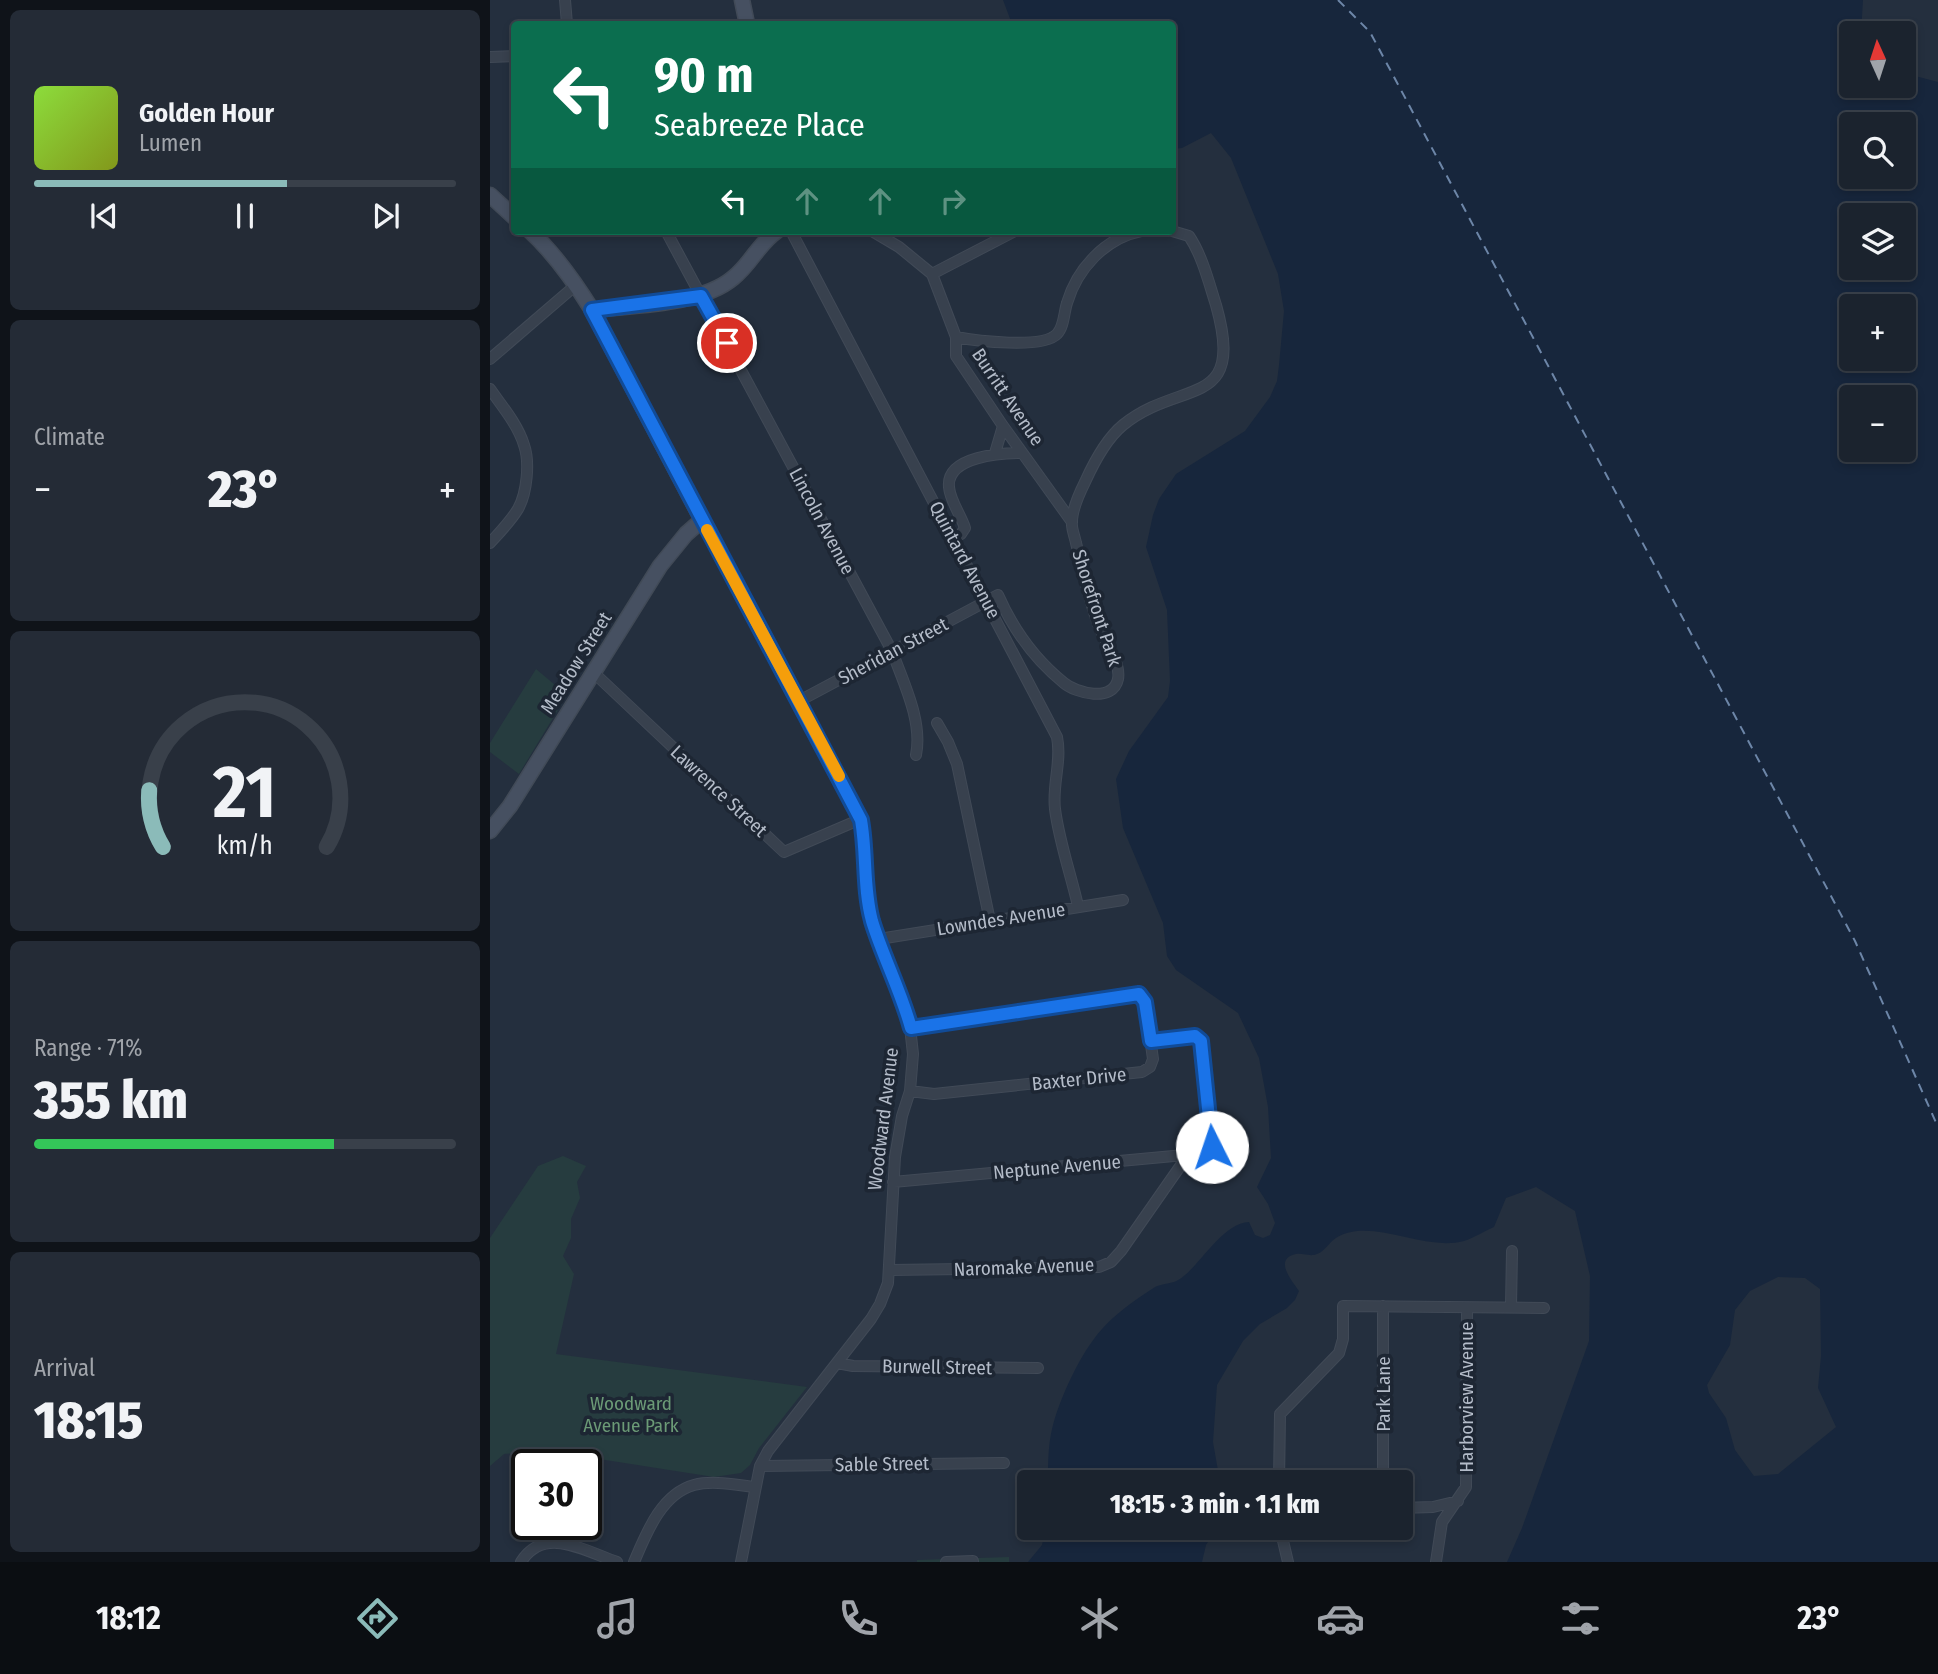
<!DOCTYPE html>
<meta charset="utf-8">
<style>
:root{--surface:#1b232e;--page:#242b36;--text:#f1f3f6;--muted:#a0a4aa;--line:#39404a;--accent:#8bbbb9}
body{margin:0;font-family:"Fira Sans Condensed",sans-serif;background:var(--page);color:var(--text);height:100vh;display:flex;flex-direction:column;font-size:26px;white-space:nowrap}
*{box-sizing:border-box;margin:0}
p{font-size:23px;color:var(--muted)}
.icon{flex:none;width:38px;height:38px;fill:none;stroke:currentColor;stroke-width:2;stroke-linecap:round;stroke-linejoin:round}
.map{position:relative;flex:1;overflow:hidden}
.side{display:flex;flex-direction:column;gap:10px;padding:10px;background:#0f1319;width:490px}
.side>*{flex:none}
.top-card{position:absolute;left:21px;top:21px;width:665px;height:214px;border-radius:7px;box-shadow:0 4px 10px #0003,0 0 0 2px var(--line);background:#0b6e4f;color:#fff;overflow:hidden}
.needle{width:46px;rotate:357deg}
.tools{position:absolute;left:1349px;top:21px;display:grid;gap:14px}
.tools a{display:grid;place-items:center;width:77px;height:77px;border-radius:7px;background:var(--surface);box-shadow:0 4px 10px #0003,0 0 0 2px var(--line);font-size:35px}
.speed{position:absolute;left:21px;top:1449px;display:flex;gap:14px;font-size:35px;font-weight:700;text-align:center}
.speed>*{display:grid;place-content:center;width:91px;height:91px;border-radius:50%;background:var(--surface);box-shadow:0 4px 10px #0003,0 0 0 2px var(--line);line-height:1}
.speed .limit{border:4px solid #111;border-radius:10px;background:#fff;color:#111}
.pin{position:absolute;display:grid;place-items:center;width:60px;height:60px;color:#fff;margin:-30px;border:4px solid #fff;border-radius:50%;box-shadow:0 2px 7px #0007}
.me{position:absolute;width:77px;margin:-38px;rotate:356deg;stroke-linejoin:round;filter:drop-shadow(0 0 5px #0008)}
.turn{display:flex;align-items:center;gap:24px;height:147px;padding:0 28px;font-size:32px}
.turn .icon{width:91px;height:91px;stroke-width:2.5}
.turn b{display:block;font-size:49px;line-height:60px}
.lanes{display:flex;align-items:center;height:66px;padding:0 28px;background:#0003;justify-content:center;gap:35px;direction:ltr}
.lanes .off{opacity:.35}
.big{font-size:52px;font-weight:800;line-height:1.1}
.side .tile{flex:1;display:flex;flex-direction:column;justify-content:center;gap:10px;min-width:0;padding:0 24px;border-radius:10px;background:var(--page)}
.side .dial{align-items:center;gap:0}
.dial svg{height:182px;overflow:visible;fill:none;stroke:var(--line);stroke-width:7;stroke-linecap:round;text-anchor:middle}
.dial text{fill:var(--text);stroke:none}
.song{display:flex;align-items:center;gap:21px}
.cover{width:84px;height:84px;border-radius:10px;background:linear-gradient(135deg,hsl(90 70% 55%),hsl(70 70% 35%))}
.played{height:7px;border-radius:4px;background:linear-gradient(90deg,var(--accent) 60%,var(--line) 60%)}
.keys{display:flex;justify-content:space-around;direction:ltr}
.heat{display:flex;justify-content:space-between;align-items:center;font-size:38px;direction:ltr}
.charge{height:10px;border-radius:5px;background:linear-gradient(90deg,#34c759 71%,var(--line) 0)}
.trip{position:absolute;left:527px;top:1470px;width:396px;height:70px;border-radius:7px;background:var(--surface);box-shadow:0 4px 10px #0003,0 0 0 2px var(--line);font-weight:800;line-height:70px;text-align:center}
.tab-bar{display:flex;height:112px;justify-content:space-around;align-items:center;background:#0b0e12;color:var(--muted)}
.tab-bar .icon{width:49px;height:49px}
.tab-bar .active{color:var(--accent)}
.tab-bar b{font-size:32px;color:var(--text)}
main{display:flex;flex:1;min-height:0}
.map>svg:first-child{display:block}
</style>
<main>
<section class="side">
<div class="tile">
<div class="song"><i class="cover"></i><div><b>Golden Hour</b><p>Lumen</p></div></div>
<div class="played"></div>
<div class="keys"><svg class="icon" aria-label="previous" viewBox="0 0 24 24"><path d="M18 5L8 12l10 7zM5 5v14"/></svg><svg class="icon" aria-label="pause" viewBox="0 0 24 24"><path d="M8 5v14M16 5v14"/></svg><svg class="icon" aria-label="next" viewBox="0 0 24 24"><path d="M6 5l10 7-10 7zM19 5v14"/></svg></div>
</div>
<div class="tile"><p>Climate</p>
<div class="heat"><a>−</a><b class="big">23°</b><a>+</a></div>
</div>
<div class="tile dial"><svg viewBox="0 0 100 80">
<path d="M14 69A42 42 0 1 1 86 69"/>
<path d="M14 69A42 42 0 0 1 8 44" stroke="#8bbbb9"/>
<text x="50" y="56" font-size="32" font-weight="700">21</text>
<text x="50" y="72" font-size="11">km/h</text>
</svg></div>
<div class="tile"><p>Range · 71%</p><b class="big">355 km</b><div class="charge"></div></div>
<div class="tile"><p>Arrival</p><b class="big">18:15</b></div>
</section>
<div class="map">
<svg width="1448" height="1562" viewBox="0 0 1448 1562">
<rect width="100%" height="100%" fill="#242f3e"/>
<path fill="#263c3f" d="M46,669L77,695L29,774L0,752V743Z
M73,1156L96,1166L87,1182L90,1198L81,1219V1238L73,1256L84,1274L66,1354L317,1387L269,1448L260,1465L251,1473L224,1477L58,1451L14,1454L0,1466V1238L48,1166Z
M519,1557V1562H427V1560Z"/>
<path fill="#17263c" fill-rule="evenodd" d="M513,0H1373L1371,33H1362V86H1414V73L1448,82V1562H1017L1032,1528L1099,1341L1100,1276L1085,1211L1046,1187L1016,1198L1004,1227C994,1231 984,1238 974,1241C937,1251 893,1223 857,1233C839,1238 838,1250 827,1254C820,1257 814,1253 806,1254C783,1259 802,1281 809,1291L805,1300L797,1308L770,1324L753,1341L727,1385L723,1442L730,1482H558C558,1465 558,1446 562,1429C569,1399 591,1352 612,1329C625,1314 645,1300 662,1289C673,1281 682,1287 695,1275C713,1260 734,1223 759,1222L765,1235L773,1238L780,1235L785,1223L778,1204L767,1187L781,1158L778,1107L769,1058L748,1013L686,970L677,956L673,923L633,828L626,779L639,751L678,697L680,681L677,610L656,547L663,515L669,499L686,474L755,431L780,397L787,381L789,365L794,311L788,274L741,158L721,133L692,148L683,149L682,24H522ZM1362,124H1414V177H1362ZM1362,215H1414V268H1362ZM1362,306H1414V359H1362ZM1362,397H1414V450H1362ZM1288,1277L1315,1278L1330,1289L1331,1356L1328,1388L1346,1427L1288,1474L1264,1476L1245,1450L1236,1418L1219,1393L1217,1385L1240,1345L1245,1310L1260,1291Z
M556,1528H727L716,1545L712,1562H538L552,1545Z"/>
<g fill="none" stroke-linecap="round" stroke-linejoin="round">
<path stroke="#6d86a8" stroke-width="2" stroke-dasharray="9 7" stroke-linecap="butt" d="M848,0L880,32L1365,941L1448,1127"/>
<g stroke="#414a57" stroke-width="12">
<path id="minor" d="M75,0L77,24
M0,57L24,56
M176,231L402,651C413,682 433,721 426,755
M301,231L567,737C572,762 562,784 565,809C569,841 581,875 588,906
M382,231L409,247L442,274L466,337V356L513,426L582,522
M442,274L525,231
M466,337C486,341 553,349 567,334C574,327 574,312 577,303C587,269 615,238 651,231
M0,359L86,285
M0,389C12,406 28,425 34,445C40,462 37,493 28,509C20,522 10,532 0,543
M505,453L513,426
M212,520L371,819L375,844L377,896L382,920L419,1018L423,1054L420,1091L412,1116L405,1157L398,1283L390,1304L381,1319L278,1451L270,1466L251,1562
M463,539L471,534L475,528C471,515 460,501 459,487C456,456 512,453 532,453
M103,672L294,852L371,819
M309,701L508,595C523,629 544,659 574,683C586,693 623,703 628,679C631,663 616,643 610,629C599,602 593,571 586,543C585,537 581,528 582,522C582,510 590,492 595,482C604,462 616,439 633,425C691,378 756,411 726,305C719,283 712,255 699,236L682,231
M447,723L458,742L467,764L500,921
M389,939L633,900
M661,1041L705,1036L711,1041L723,1141L722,1147L716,1153
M420,1091L444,1094L652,1072L660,1067L663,1059L655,1002L646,993L421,1028
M403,1182L716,1153L729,1159
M400,1270L609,1267L621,1262L631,1251L698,1155
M1021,1307L1022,1251
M347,1363L363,1366L548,1368
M270,1466L514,1463
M789,1482L790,1414L849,1353L853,1339V1306L1054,1308
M893,1482V1306
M910,1508L943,1507L968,1501
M790,1528L798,1562
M31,1562C54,1525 95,1551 127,1562
M144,1562C156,1534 171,1494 204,1485C223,1480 246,1485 265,1487
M456,1562L483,1561
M946,1562L952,1522L976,1487L977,1308"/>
</g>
<g stroke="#414a57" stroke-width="17">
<path id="secondary" d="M252,0L257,24
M0,195L24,217
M102,310C144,305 211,305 243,278C261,264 268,244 287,231
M0,831L20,806L170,566L196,534L212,520L102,310C84,281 65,254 40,231"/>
</g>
<use href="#minor" stroke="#38414e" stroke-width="10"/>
<use href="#secondary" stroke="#465061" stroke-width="14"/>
</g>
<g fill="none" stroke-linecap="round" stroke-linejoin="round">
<g stroke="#114b97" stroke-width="18">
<path id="route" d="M237,343L211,296L102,310L371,820C377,853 373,888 382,921C393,957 411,991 421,1028L649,994L655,1002L661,1041L705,1036L711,1041L722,1147"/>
</g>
<use href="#route" stroke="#1a73e8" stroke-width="12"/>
<path stroke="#f59e0b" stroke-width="12" d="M217,530L349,776"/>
</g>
<g text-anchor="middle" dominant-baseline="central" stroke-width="7" stroke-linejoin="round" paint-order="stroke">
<g font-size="19" fill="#b4bcc9" stroke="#1d2633">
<text transform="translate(518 397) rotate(56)">Burritt Avenue</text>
<text transform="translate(332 521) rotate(62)">Lincoln Avenue</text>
<text transform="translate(475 560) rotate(62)">Quintard Avenue</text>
<text transform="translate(607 608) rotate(72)">Shorefront Park</text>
<text transform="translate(403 651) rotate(-28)">Sheridan Street</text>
<text transform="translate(86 663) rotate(-58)">Meadow Street</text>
<text transform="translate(229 791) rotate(43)">Lawrence Street</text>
<text transform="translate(511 919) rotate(-9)">Lowndes Avenue</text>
<text transform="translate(589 1079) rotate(-6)">Baxter Drive</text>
<text transform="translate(393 1119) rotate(-83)">Woodward Avenue</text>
<text transform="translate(567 1167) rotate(-5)">Neptune Avenue</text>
<text transform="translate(534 1267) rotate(-2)">Naromake Avenue</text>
<text transform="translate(447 1367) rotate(1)">Burwell Street</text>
<text transform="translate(893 1394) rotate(-90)">Park Lane</text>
<text transform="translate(976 1397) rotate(-90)">Harborview Avenue</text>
<text transform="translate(392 1464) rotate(-1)">Sable Street</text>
</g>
<g font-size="19" fill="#6b9a76" stroke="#1d2633">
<text x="141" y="1403">Woodward<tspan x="141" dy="22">Avenue Park</tspan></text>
</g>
</g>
</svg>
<div class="tools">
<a><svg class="needle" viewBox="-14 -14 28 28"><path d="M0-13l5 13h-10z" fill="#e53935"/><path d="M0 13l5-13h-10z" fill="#a0a4aa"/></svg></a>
<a><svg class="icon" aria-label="search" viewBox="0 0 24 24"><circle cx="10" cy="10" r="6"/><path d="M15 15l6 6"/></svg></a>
<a><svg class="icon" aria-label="layers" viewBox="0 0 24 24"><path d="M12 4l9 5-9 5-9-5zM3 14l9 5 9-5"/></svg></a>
<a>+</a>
<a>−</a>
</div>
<div class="speed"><div class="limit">30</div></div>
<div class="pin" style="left:237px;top:343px;background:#d93025"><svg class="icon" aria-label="arrive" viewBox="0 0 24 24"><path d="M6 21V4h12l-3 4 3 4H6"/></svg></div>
<svg class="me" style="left:722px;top:1147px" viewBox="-20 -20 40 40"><circle r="19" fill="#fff"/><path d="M0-13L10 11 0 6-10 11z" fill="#1a73e8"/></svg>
<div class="trip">18:15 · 3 min · 1.1 km</div>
<div class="top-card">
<div class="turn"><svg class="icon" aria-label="left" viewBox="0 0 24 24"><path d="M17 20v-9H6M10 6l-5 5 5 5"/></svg><div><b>90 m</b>Seabreeze Place</div></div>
<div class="lanes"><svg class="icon" aria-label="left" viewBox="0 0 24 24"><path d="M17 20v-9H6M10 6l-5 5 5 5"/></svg><svg class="icon off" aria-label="ahead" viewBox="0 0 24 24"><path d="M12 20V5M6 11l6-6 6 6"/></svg><svg class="icon off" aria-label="ahead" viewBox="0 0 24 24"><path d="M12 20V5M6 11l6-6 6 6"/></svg><svg class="icon off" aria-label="right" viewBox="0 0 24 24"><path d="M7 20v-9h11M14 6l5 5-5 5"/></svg></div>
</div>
</div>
</main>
<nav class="tab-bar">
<b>18:12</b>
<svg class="icon active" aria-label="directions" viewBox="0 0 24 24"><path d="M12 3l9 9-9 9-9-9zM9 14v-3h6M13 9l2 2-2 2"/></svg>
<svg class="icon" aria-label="music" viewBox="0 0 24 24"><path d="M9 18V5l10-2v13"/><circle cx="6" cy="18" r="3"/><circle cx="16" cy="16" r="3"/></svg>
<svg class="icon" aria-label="phone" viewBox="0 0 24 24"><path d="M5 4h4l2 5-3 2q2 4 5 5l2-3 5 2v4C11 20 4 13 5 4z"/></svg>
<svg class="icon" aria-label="climate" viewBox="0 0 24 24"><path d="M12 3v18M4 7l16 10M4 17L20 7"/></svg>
<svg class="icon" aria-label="car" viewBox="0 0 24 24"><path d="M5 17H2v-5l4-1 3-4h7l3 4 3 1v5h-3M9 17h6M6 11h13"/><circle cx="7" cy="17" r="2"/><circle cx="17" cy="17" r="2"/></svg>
<svg class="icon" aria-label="filters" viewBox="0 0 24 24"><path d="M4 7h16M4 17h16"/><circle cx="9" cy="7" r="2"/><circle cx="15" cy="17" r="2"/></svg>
<b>23°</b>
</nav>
